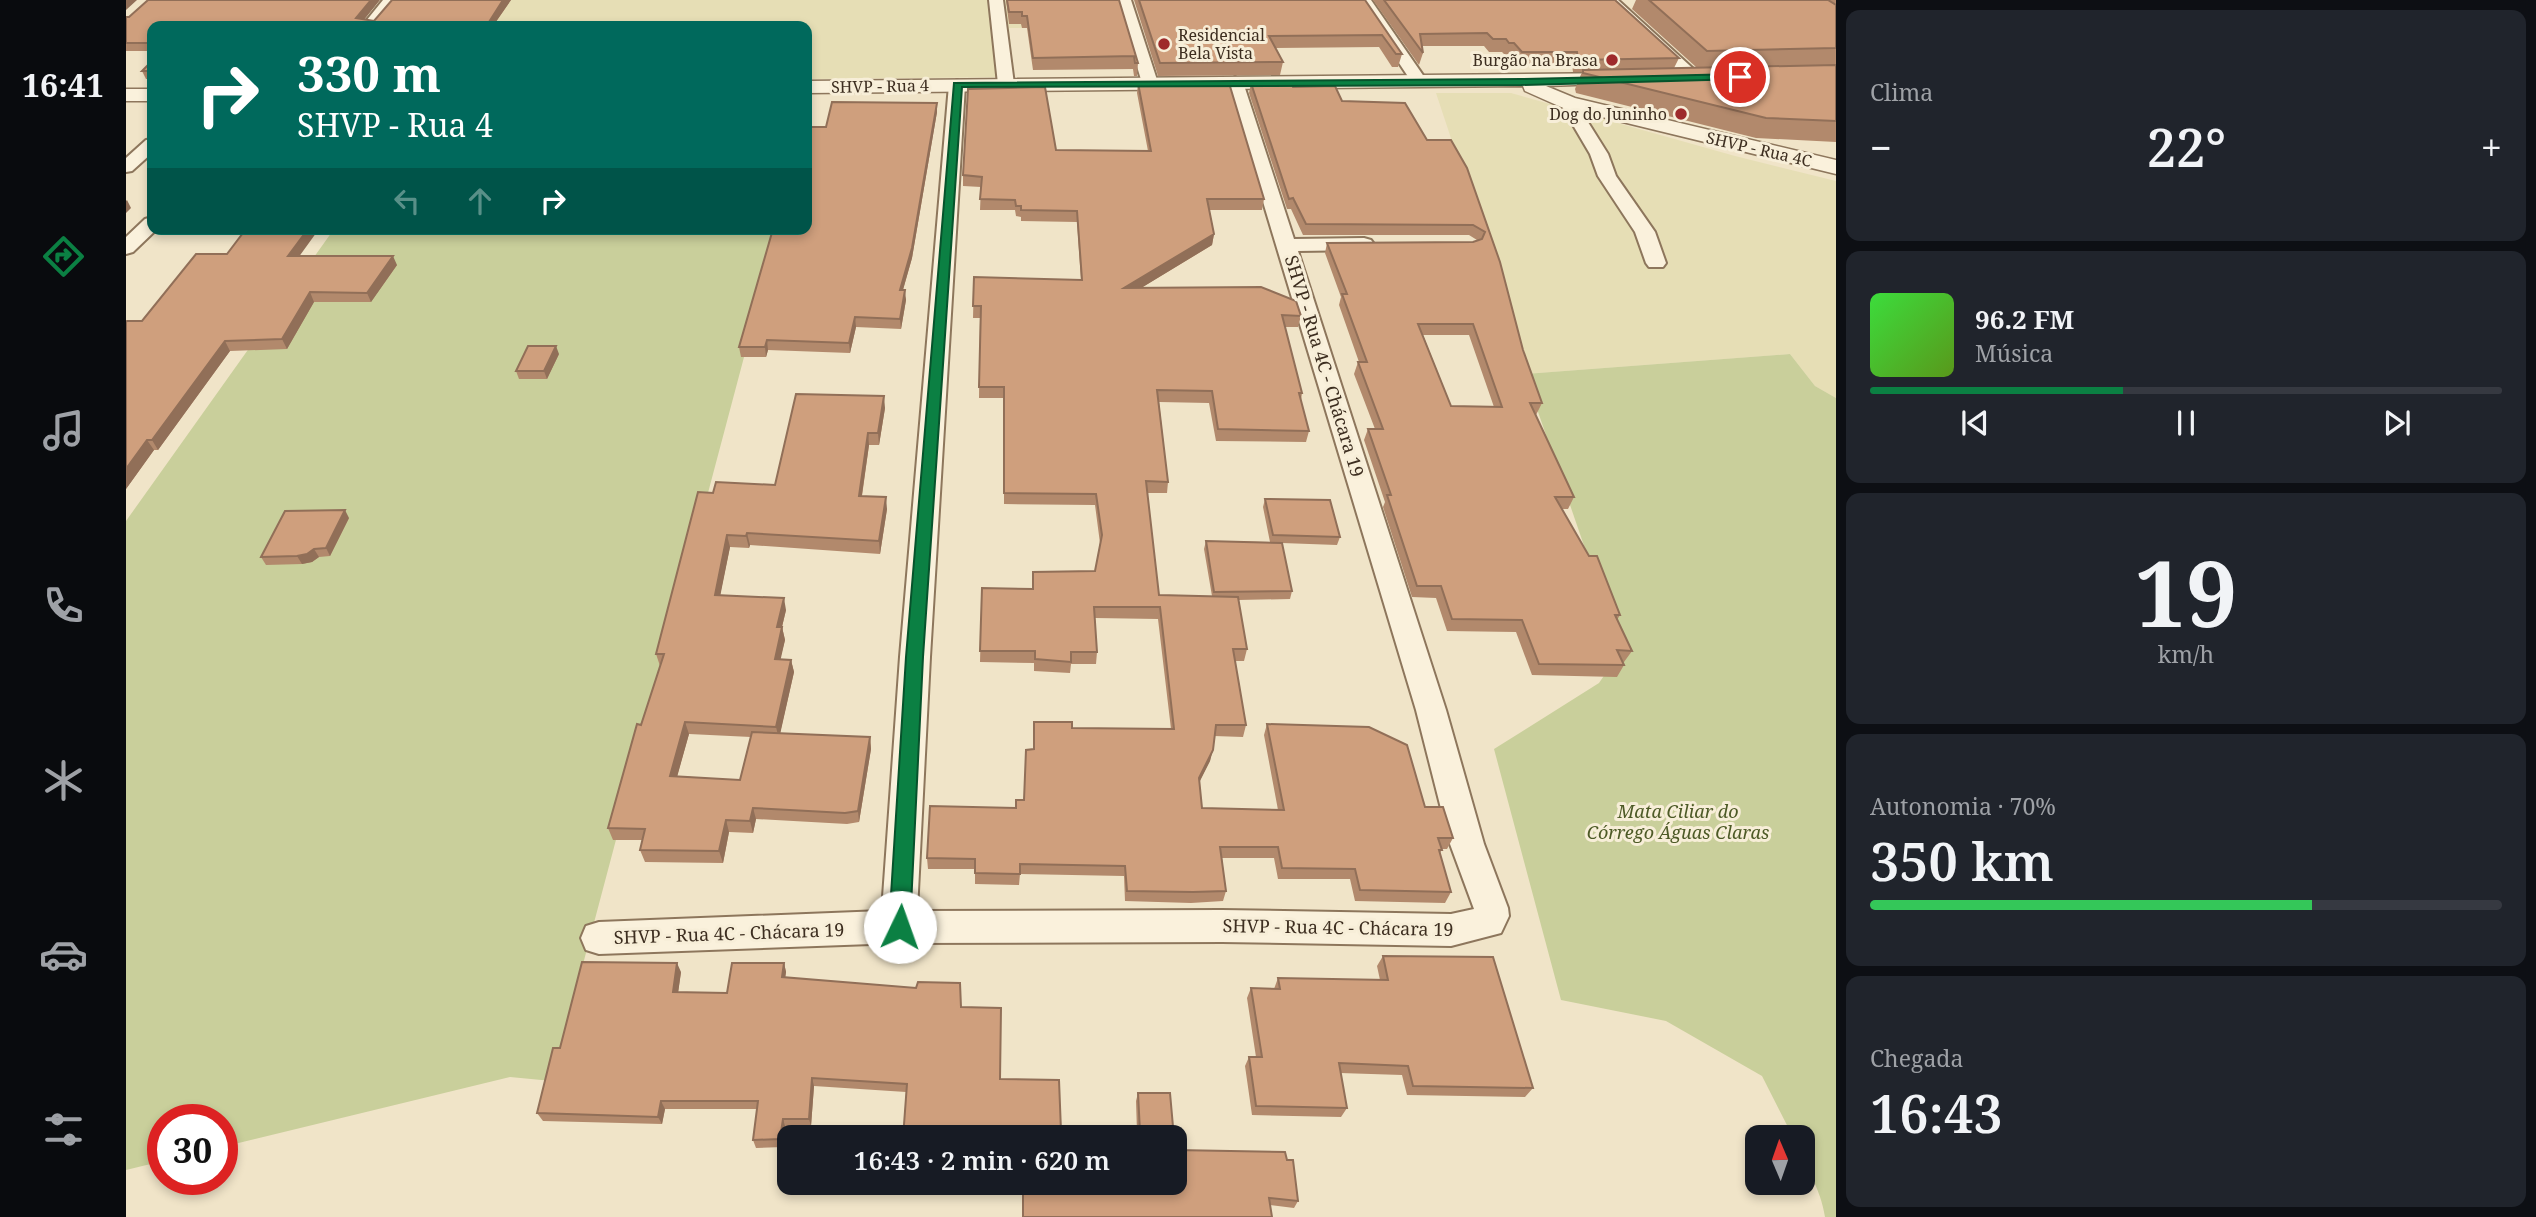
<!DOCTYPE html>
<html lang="pt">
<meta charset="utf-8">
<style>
:root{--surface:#171b24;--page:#20242c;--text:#f1f3f6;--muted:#9ea1a6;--line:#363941;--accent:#0b8043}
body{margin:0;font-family:"Noto Serif",serif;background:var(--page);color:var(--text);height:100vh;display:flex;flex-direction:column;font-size:26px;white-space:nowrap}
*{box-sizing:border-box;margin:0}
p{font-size:23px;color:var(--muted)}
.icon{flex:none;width:38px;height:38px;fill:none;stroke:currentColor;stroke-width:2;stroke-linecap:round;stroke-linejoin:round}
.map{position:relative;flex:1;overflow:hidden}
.details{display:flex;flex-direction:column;gap:10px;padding:10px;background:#0d0f14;width:700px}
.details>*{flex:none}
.top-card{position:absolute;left:21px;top:21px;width:665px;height:214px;border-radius:14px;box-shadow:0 4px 10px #0003;background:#00695c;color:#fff;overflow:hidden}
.needle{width:46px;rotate:358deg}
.buttons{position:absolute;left:1619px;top:1125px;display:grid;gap:14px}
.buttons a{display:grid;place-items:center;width:70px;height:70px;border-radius:14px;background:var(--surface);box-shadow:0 4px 10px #0003;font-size:35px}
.speed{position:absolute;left:21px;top:1104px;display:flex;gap:14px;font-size:35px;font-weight:700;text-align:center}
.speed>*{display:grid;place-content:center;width:91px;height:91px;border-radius:50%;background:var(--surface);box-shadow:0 4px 10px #0003;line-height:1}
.speed .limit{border:10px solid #d22;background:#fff;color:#111}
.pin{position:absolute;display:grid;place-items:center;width:60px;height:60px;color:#fff;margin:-30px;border:4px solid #fff;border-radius:50%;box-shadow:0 2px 7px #0007}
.me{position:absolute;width:77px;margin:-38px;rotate:3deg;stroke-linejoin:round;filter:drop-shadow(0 0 5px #0008)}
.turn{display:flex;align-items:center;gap:24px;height:147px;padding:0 35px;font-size:32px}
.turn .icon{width:91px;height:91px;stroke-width:2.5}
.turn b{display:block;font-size:49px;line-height:60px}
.lanes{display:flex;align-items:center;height:66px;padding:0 35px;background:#0003;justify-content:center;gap:35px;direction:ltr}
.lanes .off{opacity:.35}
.big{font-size:52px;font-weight:600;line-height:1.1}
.details .card{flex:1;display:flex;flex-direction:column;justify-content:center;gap:10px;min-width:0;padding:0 24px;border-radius:14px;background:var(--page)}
.details .dial{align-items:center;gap:0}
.dial b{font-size:91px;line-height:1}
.song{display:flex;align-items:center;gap:21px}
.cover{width:84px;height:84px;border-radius:10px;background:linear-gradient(135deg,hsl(120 70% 55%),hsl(90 70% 35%))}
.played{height:7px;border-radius:4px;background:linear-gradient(90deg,var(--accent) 40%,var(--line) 40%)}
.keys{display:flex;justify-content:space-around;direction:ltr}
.heat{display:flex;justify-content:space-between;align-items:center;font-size:38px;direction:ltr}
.charge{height:10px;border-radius:5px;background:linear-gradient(90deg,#34c759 70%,var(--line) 0)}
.trip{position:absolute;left:651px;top:1125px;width:410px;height:70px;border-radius:14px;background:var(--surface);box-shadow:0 4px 10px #0003;font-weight:600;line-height:70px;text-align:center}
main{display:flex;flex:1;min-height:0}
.menu{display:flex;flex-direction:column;width:126px;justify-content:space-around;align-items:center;background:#090b0e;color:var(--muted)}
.menu .icon{width:49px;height:49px}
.menu .selected{color:var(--accent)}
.menu b{font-size:32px;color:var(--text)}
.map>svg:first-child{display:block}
</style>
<main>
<nav class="menu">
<b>16:41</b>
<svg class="icon selected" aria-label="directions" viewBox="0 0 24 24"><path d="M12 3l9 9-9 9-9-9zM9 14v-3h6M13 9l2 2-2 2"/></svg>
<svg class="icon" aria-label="music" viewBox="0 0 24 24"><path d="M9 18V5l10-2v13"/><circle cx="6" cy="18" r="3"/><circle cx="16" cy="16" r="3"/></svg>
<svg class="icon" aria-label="phone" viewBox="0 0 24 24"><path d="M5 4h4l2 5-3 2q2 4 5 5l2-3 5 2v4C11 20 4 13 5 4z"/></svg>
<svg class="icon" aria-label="climate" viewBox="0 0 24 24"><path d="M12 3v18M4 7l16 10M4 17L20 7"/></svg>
<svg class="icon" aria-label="car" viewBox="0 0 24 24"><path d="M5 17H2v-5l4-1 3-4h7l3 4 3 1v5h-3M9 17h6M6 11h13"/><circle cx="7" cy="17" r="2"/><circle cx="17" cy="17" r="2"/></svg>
<svg class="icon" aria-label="filters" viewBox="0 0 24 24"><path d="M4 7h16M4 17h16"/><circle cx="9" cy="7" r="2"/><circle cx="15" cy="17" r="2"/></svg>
</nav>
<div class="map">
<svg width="1710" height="1217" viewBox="0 0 1710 1217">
<rect width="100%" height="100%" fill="#f0e4c8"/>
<path fill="#e6deb5" d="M363,0H963L969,27L883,28L888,77L681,79V26H344Z
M1310,93H1385L1609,156L1710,181V398L1689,386L1664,354L1399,374L1380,304Z"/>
<path fill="#c9cf9b" d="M208,229H652L426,1081L384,1077L96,1147V1120H37V1161L0,1170V521Z
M1664,354L1689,386L1710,398V1217H1699C1695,1188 1677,1166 1676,1138L1667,1137L1636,1076L1540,1021L1435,1000L1368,749L1473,683L1499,645L1476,598L1399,374Z"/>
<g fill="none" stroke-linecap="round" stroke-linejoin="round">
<g stroke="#8d765c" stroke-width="4">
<path id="minor" d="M257,0H272L251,26H236Z
M863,0H877L888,84L880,89L872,84Z
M991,0H1005L1032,83L1030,86H1018L1016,83Z
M1231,0H1245L1301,81L1299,84H1287Z
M1477,0H1492L1574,75L1576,78L1574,81H1562Z
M1109,77L1117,82L1168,239L1238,238L1245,240L1248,244L1245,248L1238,250L1172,251L1320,710L1358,844L1382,908L1383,916L1375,933L1325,946L1096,942L773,943L473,954L460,950L455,938L460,926L473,922L756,911L774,657L823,85L831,80L839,85L804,657L791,911L1096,910L1325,914L1348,909L1324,844L1290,710L1101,82Z
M1442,98L1450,103L1482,154L1490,176L1529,232L1540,263L1537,267H1523L1520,263L1509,232L1472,176L1464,154L1434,103Z
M26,139V153L6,171L0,172V158L20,140Z
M26,217V229H31L7,252L0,254V237L19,219Z"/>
</g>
<g stroke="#8d765c" stroke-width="3">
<path id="tertiary" d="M1500,73L1507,75L1510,79L1507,83L1420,86L1449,98L1710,160V174L1435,107L1399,91L1397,86L681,93V81Z
M0,89H26V101H0Z"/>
</g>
<use href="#minor" fill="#faf1dc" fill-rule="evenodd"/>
<use href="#tertiary" fill="#faf1dc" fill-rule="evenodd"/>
</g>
<path fill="#b2896c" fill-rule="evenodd" d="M266,0H385L367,26H26V51H0V17L239,19L248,21Z
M880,0H993L1012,63L1011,76H1008L1007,69L907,70L901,28H896L895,24H883Z
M1008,0H1239L1276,54L1272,67H1266L1253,47L1149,48L1157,62L1154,75L1032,76Z
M1247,0H1489L1553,58L1548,68L1570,67L1506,9L1510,0H1710V142L1630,138L1450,93L1449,89L1456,72H1447L1446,65L1392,64L1384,55H1379L1376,52H1363L1358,46H1296L1297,53L1293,65Z
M26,61V79H20L16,71Z
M1012,83L1138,199L1136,210H1083L1088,234L1086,245L1015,288L1175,316L1172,327H1159L1176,393L1175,400L1183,431L1180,442L1090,441L1083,403L1033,402L1042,482L1041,493H1021L1033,595L1086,596L1078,549L1080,541L1144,542L1137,507L1139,499L1214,537L1211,545L1156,543L1166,591L1164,599L1112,600L1121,649L1118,661H1109L1120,725L1117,737L1088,736L1084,761L1073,782L1076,808L1152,810L1138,735L1141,724L1299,807L1327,838L1321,849H1316L1314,853L1325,892L1319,903L1229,901L1224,879H1152L1148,858H1096L1100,891L1097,901L1065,903L999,901L998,876L894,874L893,885L849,884V869H802L801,858L889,808L890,800H898L907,749L908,722L946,728L1045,729L1032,619L969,618L971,652L970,664H945L944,673L908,671V663L854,662L856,588L906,589L907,572L969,571L974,543L969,505L878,504V398H853L854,318H847L848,277L955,280L951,222L895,221V217L890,216L889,210H854L855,187L837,186V175L930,150L1022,151L1011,93Z
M1125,83L1167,87L1216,101L1301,140L1341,168L1397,350L1416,403L1410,415L1448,497L1442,509H1436L1494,615L1491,620L1506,651L1498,662H1497L1498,665L1491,677L1406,675L1390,632L1321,631L1310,598L1286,597L1257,507L1259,502L1238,440L1242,429H1249L1228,374L1232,362H1233L1213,305L1215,297L1199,253L1201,243L1347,242L1351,240L1343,235H1177L1165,209H1161L1123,93ZM1297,335H1343L1368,407L1325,406Z
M811,103V112L786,258L777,290L780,300L775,329L730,327L724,353L642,350L640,357H615L613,347L700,127Z
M101,254L174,256L271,265L245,302H188L161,349L104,351L32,450H28L0,489L16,321Z
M433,354L421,379H393L390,371Z
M759,408L753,445H743L736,496L761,509L754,554L624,545L623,548L604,547L594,595L660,610L656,627L659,640L654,659L665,660L668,672L654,733L744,737L745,749L733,822L721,824L630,819L627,833L603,832L597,863L519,862L514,850L517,840H487L482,828L534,666L530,654L587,493L649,485ZM563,734L625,737L614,780L551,776Z
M223,518L204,556L193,557L186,562L176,564L140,565L135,557Z
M1257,956L1407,1088L1399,1097L1281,1095L1276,1075L1214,1073L1221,1108L1215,1117L1126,1115L1119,1066L1123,1057H1130L1121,998L1125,988L1148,989L1152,978L1254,980L1251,966Z
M658,963L660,972L659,978L835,1007L874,1079L935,1131L1011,1132L1010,1101L1012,1093L1048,1138H777L780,1092L688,1086L685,1126H659L657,1147L630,1148L627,1140L631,1109H539L536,1124L417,1121L411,1113L434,1048L555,972L552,992L601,993Z
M1049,1150L1161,1160L1172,1201L1168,1208L1144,1205L1146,1217H897V1183H1048Z"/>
<path fill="#916f58" d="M0,0H11L0,10Z
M245,0H254L233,26L230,18Z
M377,0H385L367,26H364L363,22Z
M811,103V112L786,258L774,300V290Z
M1,200L5,208L0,213V201Z
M182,229H193L167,265L162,256Z
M1088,234L1086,245L997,299L998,288Z
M267,256L271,265L245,302L241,293Z
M779,290L780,300L775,329L774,319Z
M184,292L188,302L161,349L156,339Z
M729,317L730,327L724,353L723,343Z
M641,340L642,350L640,357L639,347Z
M99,341L104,351L32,450L26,440Z
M430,346L433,354L421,379L418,371Z
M758,396L759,408L753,445L752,433Z
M742,433L743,445L734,508L733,496Z
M21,440L28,450L0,489V469Z
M760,497L761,509L754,554L753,541Z
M219,510L223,518L204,556L200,548Z
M621,533L624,545L623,548L620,536Z
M601,535L604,547L592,607L589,595Z
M188,549L193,557L186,562L176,564L171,556Z
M658,598L660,610L653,639L651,627Z
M656,627L659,640L652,671L649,659Z
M665,660L668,672L653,739L650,727Z
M559,722L563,734L548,788L544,776Z
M744,737L745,749L733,822L732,811Z
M1087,750L1084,761L1070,789L1073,778Z
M627,808L630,819L627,833L624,821Z
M600,820L603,832L597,863L593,851Z
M551,963L555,972L551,1001L547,992Z
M658,963L660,972L658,986L656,977Z
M686,1078L688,1086L685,1126L683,1119Z
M535,1101L539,1109L536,1124L532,1117Z
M657,1119L659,1126L657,1147L654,1139Z"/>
<path fill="#cf9f7d" stroke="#916f58" stroke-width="2" fill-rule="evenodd" d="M22,0H245L230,18L248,21L266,0H377L363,22H350L347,26H26V43H0V17H3Z
M881,0H993L1012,63H1009L1008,56L907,58L901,16H896V12H883Z
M1013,0H1239L1276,54H1270L1256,35L1143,36L1157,62L1034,63Z
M1258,0H1489L1553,58L1452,60L1451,52H1396L1388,43H1383L1380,39H1367L1361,33L1294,34L1297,53Z
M1523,0H1702L1710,5V48L1581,51Z
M26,61V71H16Z
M1710,65V121L1640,118L1457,73V70Z
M1165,82L1167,87L1209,86L1216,101L1279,103L1301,140H1325L1341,168L1374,262L1397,350L1416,403H1404L1448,497H1429L1463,556H1471L1494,615H1489L1506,651L1491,650L1498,665L1413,664L1396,620L1326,619L1315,586H1291L1261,495H1265L1242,429H1257L1232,362H1241L1216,294H1221L1201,243L1347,242L1356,239L1359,232L1347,225L1180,224L1167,198L1163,199L1125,83ZM1292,324H1347L1376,407L1325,406Z
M1012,83H1103L1138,199H1081L1088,234L998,288L1135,287L1170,301L1175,316L1156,315L1176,393H1173L1183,431L1092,429L1086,391L1031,390L1042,482L1020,481L1033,595L1112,597L1121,649H1107L1120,725H1090L1087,750L1073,778L1076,808L1158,810L1141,724L1243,727L1281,745L1299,807H1317L1327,838H1312L1316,850H1313L1325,892L1234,890L1229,869L1156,868L1152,847H1094L1100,891L1067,892L1001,891L999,866L894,864V874L849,873V859L801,858L804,806L890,808V800H898L900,750L908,749V722H946V728L1048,729L1034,607H968L971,652H945V662L909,659V651H854L856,588L907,589V572L969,571L976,535L970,494L878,493V387H853L855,306H847L848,277L956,280L951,211L895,210V206H890L889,200L854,199L856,177L837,175L842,89L919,87L930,150L1025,151Z
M706,102L811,103L786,248L774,290H779L774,319L729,317L723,343L641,340L639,347H613L647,229H681V127H700Z
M120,229H182L162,256H267L241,293L184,292L156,339L99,341L26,440H21L0,469V322L1,321H16L70,254H101Z
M402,346H430L418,371H390Z
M670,394L758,396L752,433H742L733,496L760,497L753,541L621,533L620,536L601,535L589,595L658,598L651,627H656L649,659L665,660L650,727L559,722L544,776L614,780L626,732L744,737L732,811L719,813L627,808L624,821L600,820L593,851L514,850L519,829L482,828L511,724L515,725L538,654H530L572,492L587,493L590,482L649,485Z
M1139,499L1204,500L1214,537L1147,535Z
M219,510L200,548L188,549L181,554L171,556L135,557L159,511Z
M1080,541L1156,543L1166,591L1088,592Z
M1257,956L1367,957L1407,1088L1287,1086L1282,1066L1213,1063L1221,1108L1130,1106L1123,1057H1136L1125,988L1154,989L1152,978L1262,980Z
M456,962L551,963L547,992L601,993L606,963H658L656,977L790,988L792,982L834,983L835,1007L875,1008L874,1079L933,1080L935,1131L1014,1132L1012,1093H1044L1048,1138H777L781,1084L686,1078L683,1119H657L654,1139L627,1140L632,1101H535L532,1117L411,1113L427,1048H434Z
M1048,1142L1049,1150L1159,1152L1161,1160H1167L1172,1201L1143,1198L1146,1217H897V1183H1048Z"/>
<path fill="#0b8043" stroke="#07532c" stroke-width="2" d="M1614,74L1617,75V79L1395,85L836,87L797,657L784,927L781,934L774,937L766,934L763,927L780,657L828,83L1395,79Z"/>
<g fill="#9e2a2b" stroke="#f7eed8" stroke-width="2.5">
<circle cx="1038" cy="44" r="7"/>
<circle cx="1486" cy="60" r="7"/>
<circle cx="1555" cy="114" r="7"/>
</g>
<g text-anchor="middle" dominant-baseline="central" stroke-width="6" stroke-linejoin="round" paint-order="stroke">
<g font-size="16" fill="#3d2e20" stroke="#f7eed8" text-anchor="end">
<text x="1052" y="35" text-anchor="start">Residencial<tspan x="1052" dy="18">Bela Vista</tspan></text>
<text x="1472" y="60">Burgão na Brasa</text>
<text x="1541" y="114">Dog do Juninho</text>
</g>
<g font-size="16" fill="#3d2e20" stroke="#f7eed8">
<text transform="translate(754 86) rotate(-1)">SHVP - Rua 4</text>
<text transform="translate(1633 149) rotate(13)">SHVP - Rua 4C</text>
</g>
<g font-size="18" fill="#3d2e20" stroke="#f7eed8">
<text transform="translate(1199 366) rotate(73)">SHVP - Rua 4C - Chácara 19</text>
<text transform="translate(1212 927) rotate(1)">SHVP - Rua 4C - Chácara 19</text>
<text transform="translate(603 933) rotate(-2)">SHVP - Rua 4C - Chácara 19</text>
</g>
<g font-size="18" font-style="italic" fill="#4d5a26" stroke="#f7eed8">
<text x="1552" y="811">Mata Ciliar do<tspan x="1552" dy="21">Córrego Águas Claras</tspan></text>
</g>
</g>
</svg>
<div class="buttons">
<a><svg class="needle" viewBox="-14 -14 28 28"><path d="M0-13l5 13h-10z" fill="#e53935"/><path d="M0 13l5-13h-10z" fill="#9ea1a6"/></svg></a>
</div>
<div class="speed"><div class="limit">30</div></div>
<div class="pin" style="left:1614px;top:77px;background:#d93025"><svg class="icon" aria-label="arrive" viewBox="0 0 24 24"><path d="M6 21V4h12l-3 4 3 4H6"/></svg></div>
<svg class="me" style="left:774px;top:927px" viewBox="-20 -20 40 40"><circle r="19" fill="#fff"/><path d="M0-13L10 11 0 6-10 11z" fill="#0b8043"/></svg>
<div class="trip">16:43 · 2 min · 620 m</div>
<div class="top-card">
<div class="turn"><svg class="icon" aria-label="right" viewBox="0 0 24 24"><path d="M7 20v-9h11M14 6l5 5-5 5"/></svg><div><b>330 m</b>SHVP - Rua 4</div></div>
<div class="lanes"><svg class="icon off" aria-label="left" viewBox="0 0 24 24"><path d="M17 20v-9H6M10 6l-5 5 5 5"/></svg><svg class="icon off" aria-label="ahead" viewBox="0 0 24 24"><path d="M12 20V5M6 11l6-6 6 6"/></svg><svg class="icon" aria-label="right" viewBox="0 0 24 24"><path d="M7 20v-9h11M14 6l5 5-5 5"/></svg></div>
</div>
</div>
<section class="details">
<div class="card"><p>Clima</p>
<div class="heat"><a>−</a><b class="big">22°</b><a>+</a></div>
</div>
<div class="card">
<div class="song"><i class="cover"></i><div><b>96.2 FM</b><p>Música</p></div></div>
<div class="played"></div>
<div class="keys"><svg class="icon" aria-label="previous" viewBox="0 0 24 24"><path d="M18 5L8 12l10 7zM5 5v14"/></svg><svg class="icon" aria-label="pause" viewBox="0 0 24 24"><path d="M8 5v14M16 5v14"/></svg><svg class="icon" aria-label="next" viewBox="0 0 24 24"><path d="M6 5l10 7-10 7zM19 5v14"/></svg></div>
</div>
<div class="card dial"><b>19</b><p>km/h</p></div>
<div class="card"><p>Autonomia · 70%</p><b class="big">350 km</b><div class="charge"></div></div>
<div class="card"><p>Chegada</p><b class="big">16:43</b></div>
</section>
</main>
